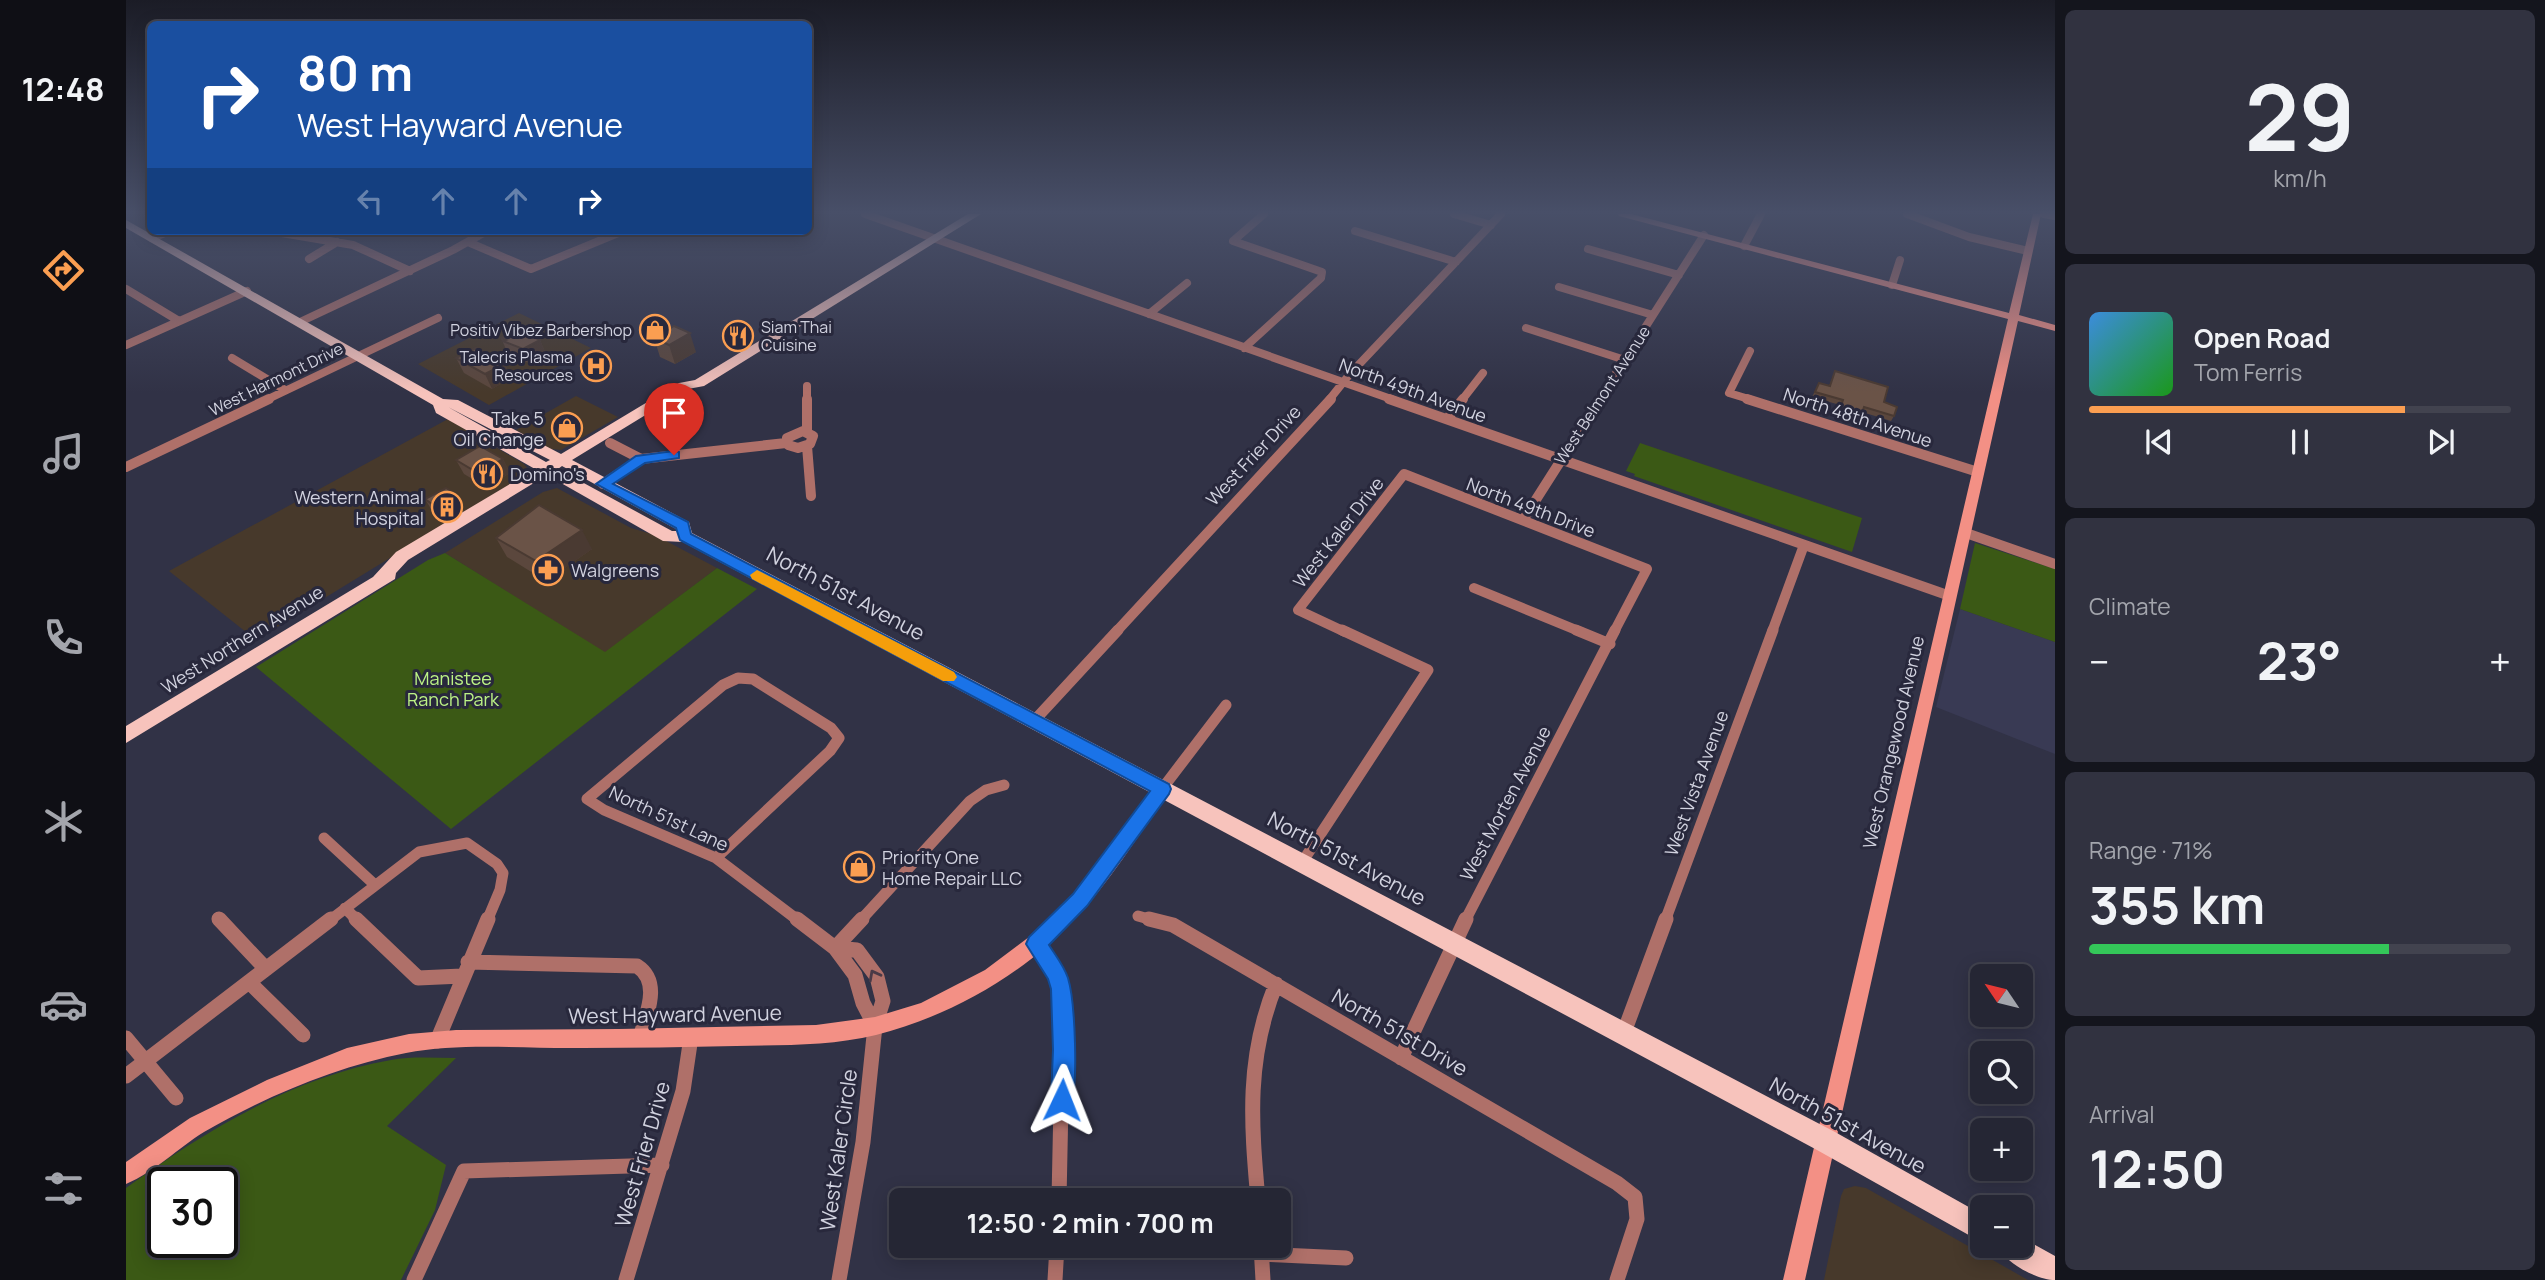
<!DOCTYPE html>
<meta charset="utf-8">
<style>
:root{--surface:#252634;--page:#313240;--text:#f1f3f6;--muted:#a3a5ac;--line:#42434f;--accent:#fb9e51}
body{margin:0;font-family:Manrope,sans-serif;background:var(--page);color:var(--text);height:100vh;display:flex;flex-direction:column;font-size:26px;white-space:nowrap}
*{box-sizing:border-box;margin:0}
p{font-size:23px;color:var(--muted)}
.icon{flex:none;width:38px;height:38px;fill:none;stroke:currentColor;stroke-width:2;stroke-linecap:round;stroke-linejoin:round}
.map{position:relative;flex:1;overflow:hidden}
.drawer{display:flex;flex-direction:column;gap:10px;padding:10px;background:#14151d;width:490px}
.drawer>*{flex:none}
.banner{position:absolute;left:21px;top:21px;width:665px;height:214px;border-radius:10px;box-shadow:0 4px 18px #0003,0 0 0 2px var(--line);background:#1a4fa0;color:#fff;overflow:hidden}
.needle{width:46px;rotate:305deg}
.buttons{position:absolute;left:1844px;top:964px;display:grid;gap:14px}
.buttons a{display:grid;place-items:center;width:63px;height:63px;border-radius:10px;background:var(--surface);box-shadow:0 4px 18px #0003,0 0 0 2px var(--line);font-size:35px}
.speed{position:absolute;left:21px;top:1167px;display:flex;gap:14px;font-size:35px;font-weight:700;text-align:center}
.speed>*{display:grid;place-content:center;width:91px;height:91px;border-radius:50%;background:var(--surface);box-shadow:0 4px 18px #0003,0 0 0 2px var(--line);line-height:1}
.speed .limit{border:4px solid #111;border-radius:10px;background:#fff;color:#111}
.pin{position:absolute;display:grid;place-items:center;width:60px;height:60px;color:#fff;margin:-72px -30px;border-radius:50% 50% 50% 0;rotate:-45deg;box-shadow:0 0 7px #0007}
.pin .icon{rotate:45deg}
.me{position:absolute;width:77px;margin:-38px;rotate:2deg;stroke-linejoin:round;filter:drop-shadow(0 0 5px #0008)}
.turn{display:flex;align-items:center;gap:24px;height:147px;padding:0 35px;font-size:32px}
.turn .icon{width:91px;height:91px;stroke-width:2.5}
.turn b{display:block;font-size:49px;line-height:60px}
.lanes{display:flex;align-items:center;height:66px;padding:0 35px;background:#0003;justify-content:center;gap:35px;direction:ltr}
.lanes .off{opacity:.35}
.big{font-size:52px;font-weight:700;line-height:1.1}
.drawer .card{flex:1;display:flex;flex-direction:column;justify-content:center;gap:10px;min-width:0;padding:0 24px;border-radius:10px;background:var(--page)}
.drawer .dial{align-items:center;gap:0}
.dial b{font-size:91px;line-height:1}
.song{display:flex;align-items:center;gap:21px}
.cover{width:84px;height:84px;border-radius:10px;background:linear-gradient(135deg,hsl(210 70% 55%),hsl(120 70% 35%))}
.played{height:7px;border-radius:4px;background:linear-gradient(90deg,var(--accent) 75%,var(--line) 75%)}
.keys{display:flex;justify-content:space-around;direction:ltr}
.heat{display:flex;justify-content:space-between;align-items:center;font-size:38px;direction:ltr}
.charge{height:10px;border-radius:5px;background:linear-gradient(90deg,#34c759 71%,var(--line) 0)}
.trip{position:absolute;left:763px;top:1188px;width:402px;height:70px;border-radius:10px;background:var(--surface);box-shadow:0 4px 18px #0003,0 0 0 2px var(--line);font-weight:700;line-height:70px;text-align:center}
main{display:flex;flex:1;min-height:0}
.dock{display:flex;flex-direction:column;width:126px;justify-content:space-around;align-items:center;background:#0f0f15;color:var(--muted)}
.dock .icon{width:49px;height:49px}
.dock .selected{color:var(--accent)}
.dock b{font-size:32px;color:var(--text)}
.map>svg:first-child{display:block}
</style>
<main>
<nav class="dock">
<b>12:48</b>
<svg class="icon selected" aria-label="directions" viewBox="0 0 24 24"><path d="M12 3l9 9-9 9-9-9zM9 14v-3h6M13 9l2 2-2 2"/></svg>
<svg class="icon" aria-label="music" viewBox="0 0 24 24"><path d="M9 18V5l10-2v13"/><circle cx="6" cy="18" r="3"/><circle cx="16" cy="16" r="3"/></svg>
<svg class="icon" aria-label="phone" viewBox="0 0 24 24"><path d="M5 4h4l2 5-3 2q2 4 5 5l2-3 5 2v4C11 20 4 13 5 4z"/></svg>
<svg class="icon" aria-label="climate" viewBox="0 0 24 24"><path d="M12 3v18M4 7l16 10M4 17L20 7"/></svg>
<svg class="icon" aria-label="car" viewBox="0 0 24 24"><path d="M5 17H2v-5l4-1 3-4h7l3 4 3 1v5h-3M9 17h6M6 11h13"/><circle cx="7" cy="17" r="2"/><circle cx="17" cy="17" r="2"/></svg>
<svg class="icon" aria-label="filters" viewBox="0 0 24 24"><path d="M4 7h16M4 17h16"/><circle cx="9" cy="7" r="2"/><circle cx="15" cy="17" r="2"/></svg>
</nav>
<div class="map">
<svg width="1929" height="1280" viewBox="0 0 1929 1280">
<rect width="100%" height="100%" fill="#313246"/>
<path fill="#47392b" d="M393,313L465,348L363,405L292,364Z
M450,396L492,417L435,450L425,449L390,430Z
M322,419L398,464L401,468L398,476L130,640L43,571Z
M431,488L505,528L529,535L591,568L479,653L319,553L417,492Z
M1729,1186L1740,1188L1902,1280H1698L1715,1196L1718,1189Z"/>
<path fill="#393a54" d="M1834,609L1929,642V754L1810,707Z"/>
<path fill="#3b5915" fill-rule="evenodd" d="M1514,443L1736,518L1726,552L1508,476L1509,474L1500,471Z
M1849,543L1929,569V642L1834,609Z
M319,553L479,652L591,568L631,589L325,829L130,667L302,560Z
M330,1058L261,1126L320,1165L309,1210L275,1280H0V1188C79,1131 167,1077 265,1060C286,1056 308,1058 330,1058ZM37,1183H96V1242H37Z"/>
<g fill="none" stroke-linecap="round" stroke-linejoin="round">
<path stroke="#af7069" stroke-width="8" d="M739,214L1268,400
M1328,214L1365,225
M1781,214L1843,237L1902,251
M1918,214L1929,216
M144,231L227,245L284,271
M1229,231L1330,262
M26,238L44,231
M342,242L405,269L497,231
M1618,246L1635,214
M1462,249L1553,275
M183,259L211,242
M1766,285L1774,260
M1433,287L1527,315
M0,289L53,321
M1023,314L1061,283
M174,322L327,250L361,231
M1400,328L1499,360
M0,345L121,291
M1118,348L1195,278L1196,272L1107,241L1138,214
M1624,351L1603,393L1626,400
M106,358L159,390
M681,386V400
M140,400L312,318
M1203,400L1223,375L1375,214
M1336,400L1357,373
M1473,400L1578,235"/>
<path stroke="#af7069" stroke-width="10" d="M681,399V432
M1263,399L1824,596
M1621,399L1852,472
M1321,419L1337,399
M677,431L687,436L684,444L672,448L662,445L661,438Z
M484,443L515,459
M681,446L685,496
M0,467L143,399
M477,484L515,459L660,443
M1397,520L1474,399
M1840,533L1929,564
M1348,588L1455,632
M990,632L1205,399
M1219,632L1172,610L1278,474L1521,569L1488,632
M1646,632L1678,545"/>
<path stroke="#af7069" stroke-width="11" d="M1450,630L1484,644
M612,678L627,679L705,728L713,738L704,751L590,858L478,810L461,799L597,685Z
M907,722L992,630
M1036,789L1100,705
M198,838L249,885
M590,858L673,921
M1175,864L1302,670L1216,630
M219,908L232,921
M1012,916L1030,921
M92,918L95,921
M203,921L293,852L341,843L371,864L377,873L374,890L361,921
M734,921L844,801L860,790L878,785
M1339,921L1489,630
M1539,921L1647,630"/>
<path stroke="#af7069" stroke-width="15" d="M93,919L140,969
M230,919L292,978L336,976
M671,919L709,948L729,975L737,1003L749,1026
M1023,919L1047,925L1491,1183L1509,1197L1511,1219L1491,1280
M910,944L931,975L937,1005L933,1200
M709,948L731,950L751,977L757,1001L749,1026L737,1142L713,1280
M709,948L736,919
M342,962L511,966C536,982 520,1015 514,1038
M123,982L177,1035
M1497,1035L1540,919
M0,1038L50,1098
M311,1041L362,919
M1275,1058L1340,919
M0,1076L205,919
M1132,1200C1125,1122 1120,1058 1150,984
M1135,1246L1137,1280
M1135,1254L1220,1258
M288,1280L338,1171L536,1165
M500,1280L557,1091L565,1037
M929,1280L931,1246"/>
<path fill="#f39085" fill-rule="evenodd" d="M1492,214H1505L1883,313L1907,214H1915L1893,315L1929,325V331L1892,321L1679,1280H1657L1882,319L1493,216Z
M1036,782L1042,784L1044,789L1042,794C1011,837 983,883 947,921C895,976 824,1016 750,1035C705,1046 657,1045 610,1046C559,1047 508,1048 457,1048C400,1049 336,1042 280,1053C212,1066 138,1097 78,1132C52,1148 29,1172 0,1184V1162L64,1118L141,1080L221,1048L283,1034L330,1030L493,1029L690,1025L749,1017L795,1003L859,970L919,925L964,875L1030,784Z"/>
<path fill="#f7c3bc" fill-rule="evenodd" d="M842,214H855L578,386L562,389L446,460L563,522L566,533L1709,1132L1857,1215V1243L1691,1150L557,542L537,541L421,475L282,560L270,573L269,579L0,743V726L247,577L270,552L409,469L310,413L307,405L0,228V220L317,399L332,400L435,454L553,383L569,380ZM322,407L424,460L420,462ZM436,466L550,529V531H546L432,469Z
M1895,1237L1929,1256V1280C1911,1280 1879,1263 1872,1246H1895Z"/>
</g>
<path fill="#5b473d" d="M375,338L414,340L420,354L403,363L383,356Z
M528,338L570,352L549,364L534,357Z
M330,358L379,364L385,378L366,389L338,373Z
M1709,371L1758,402L1768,416L1765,421L1736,412L1732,421L1711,414L1714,405L1686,397L1693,383L1703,386Z
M377,459L384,473L360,487L338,474L330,460Z
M330,494L336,504L315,516L305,509L299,499Z
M370,538L466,549L420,581L381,557Z"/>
<path fill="#4a3a32" d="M564,333L570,352L549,364L543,345Z
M414,340L420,354L403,363L397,349Z
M379,364L385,378L366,389L359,374Z
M377,459L384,473L360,487L352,473Z
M330,494L336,504L315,516L309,506Z
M456,530L466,549L420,581L410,561Z"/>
<path fill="#6a5347" stroke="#4a3a32" stroke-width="2" d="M548,326L564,333L543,345L528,338Z
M392,329L414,340L397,349L377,341L380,340L375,338Z
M350,348L379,364L359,374L330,358Z
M1709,371L1762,387L1758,402L1771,407L1768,416L1738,407L1735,416L1714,409L1717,400L1689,392L1693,383L1704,386Z
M354,446L377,459L352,473L330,460Z
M320,488L330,494L309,506L299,499Z
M413,505L456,530L410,561L370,538Z"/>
<defs><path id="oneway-chevron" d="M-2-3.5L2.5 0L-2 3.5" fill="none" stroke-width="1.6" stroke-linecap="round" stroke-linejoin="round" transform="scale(1.75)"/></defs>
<use stroke="#4a3a47" href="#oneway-chevron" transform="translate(748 975) rotate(-118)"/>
<linearGradient id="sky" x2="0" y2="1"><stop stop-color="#1b1c26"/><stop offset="0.54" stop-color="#484f68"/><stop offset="1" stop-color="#484f68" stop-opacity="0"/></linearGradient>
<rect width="1929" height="393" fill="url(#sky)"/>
<path fill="#1a73e8" stroke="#114b97" stroke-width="2" d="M548,451L553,452V458L519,463L487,484L562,522L565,534L1043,784L1045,789L1043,794L961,906L923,945C930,956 938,966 942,978C949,1001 953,1086 944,1108L936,1111L928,1108L925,1100L927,1050L925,989L922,979L900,944L903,937L947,894L1024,791L554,540L550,528L470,484L510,456Z"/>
<path fill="#f59e0b" d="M631,570L828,672L831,677L828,681H817L626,579L624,575Z"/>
<defs>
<g id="shop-ring" transform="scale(1.575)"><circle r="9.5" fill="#28283c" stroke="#fb9e51" stroke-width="1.5"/><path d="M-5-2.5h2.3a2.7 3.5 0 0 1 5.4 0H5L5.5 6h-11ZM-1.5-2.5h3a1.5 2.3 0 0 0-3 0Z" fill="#fb9e51"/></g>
<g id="restaurant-ring" transform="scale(1.575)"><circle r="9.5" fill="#28283c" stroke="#fb9e51" stroke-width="1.5"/><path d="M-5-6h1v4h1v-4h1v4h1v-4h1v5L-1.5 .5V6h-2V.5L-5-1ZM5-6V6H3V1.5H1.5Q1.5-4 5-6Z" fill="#fb9e51"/></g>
<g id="hospital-ring" transform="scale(1.575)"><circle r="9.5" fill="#28283c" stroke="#fb9e51" stroke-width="1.5"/><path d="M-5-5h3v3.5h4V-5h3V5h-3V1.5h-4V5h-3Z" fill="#fb9e51"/></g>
<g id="building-ring" transform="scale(1.575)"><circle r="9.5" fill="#28283c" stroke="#fb9e51" stroke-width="1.5"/><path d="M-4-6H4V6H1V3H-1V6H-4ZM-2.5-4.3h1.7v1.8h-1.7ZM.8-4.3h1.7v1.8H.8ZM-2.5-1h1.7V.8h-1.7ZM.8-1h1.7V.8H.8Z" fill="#fb9e51"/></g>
<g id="pharmacy-ring" transform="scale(1.575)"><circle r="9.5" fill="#28283c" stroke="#fb9e51" stroke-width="1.5"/><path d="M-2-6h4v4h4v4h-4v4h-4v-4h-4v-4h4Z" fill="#fb9e51"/></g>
</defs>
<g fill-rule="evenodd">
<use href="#shop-ring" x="529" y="330"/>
<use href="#restaurant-ring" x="612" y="336"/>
<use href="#hospital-ring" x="470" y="366"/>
<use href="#shop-ring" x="441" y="428"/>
<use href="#restaurant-ring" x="361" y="474"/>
<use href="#building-ring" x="321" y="507"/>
<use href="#pharmacy-ring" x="422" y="570"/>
<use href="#shop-ring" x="733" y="867"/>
</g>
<g text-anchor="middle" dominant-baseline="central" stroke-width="6" stroke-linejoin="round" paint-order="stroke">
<g font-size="16" fill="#d1d2df" stroke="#28283c" text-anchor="end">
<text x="635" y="327" text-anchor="start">Siam Thai<tspan x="635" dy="18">Cuisine</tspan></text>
<text x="506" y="330">Positiv Vibez Barbershop</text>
<text x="447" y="357">Talecris Plasma<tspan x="447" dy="18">Resources</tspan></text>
</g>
<g font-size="16" fill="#d1d2df" stroke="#28283c">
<text transform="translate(150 379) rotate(-26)">West Harmont Drive</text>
<text transform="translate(1476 395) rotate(-57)">West Belmont Avenue</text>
</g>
<g font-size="18" fill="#d1d2df" stroke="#28283c">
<text transform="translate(1287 390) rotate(20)">North 49th Avenue</text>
<text transform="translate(1732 417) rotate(18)">North 48th Avenue</text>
<text transform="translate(1127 455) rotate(-47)">West Frier Drive</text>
<text transform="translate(1405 507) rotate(21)">North 49th Drive</text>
<text transform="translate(1212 532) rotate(-52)">West Kaler Drive</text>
<text transform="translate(116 639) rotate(-32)">West Northern Avenue</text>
<text transform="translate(1767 742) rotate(-77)">West Orangewood Avenue</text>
<text transform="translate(1570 783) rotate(-70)">West Vista Avenue</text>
<text transform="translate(1379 803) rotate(-62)">West Morten Avenue</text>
<text transform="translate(543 818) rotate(25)">North 51st Lane</text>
</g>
<g font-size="18" fill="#d1d2df" stroke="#28283c" text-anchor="start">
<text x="418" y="418" text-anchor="end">Take 5<tspan x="418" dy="21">Oil Change</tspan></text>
<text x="384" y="474">Domino's</text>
<text x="298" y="497" text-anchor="end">Western Animal<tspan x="298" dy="21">Hospital</tspan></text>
<text x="445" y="570">Walgreens</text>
<text x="756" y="857">Priority One<tspan x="756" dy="21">Home Repair LLC</tspan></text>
</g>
<g font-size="18" fill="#bcf385" stroke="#28283c">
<text x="327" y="678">Manistee<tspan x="327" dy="21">Ranch Park</tspan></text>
</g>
<g font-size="21" fill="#d1d2df" stroke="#28283c">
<text transform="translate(720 593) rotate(28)">North 51st Avenue</text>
<text transform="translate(1221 858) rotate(28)">North 51st Avenue</text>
<text transform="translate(549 1014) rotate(-1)">West Hayward Avenue</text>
<text transform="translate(1274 1032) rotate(30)">North 51st Drive</text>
<text transform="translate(1722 1125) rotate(29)">North 51st Avenue</text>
<text transform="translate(712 1150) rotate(-82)">West Kaler Circle</text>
<text transform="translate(516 1154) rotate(-74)">West Frier Drive</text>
</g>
</g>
</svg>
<div class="buttons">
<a><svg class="needle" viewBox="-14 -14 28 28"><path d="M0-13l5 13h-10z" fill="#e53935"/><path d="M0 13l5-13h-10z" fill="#a3a5ac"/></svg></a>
<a><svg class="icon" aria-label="search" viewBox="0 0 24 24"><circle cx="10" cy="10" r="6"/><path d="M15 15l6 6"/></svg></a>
<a>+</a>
<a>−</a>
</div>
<div class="speed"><div class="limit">30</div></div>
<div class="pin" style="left:548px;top:455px;background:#d93025"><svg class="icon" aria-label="arrive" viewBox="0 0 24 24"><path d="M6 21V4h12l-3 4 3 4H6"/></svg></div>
<svg class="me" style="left:936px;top:1100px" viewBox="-20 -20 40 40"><path d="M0-17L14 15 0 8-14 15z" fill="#1a73e8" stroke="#fff" stroke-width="4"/></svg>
<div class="trip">12:50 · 2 min · 700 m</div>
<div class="banner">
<div class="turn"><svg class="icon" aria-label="right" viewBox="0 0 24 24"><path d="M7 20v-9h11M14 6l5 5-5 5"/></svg><div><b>80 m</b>West Hayward Avenue</div></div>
<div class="lanes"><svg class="icon off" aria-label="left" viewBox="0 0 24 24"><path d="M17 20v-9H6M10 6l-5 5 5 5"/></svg><svg class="icon off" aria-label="ahead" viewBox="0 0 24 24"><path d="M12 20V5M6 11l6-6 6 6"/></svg><svg class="icon off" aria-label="ahead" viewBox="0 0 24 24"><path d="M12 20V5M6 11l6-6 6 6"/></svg><svg class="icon" aria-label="right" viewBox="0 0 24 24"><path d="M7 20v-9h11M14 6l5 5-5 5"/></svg></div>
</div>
</div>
<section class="drawer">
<div class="card dial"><b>29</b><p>km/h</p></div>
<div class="card">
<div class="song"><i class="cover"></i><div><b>Open Road</b><p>Tom Ferris</p></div></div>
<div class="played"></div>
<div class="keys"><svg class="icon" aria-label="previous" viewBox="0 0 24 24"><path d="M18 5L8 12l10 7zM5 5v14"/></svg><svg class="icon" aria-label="pause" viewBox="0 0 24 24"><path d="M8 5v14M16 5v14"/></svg><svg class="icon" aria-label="next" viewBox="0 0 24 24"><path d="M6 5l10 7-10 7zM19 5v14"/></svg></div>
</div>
<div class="card"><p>Climate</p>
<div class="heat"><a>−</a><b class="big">23°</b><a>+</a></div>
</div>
<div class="card"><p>Range · 71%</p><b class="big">355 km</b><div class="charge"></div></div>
<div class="card"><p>Arrival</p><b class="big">12:50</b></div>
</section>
</main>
